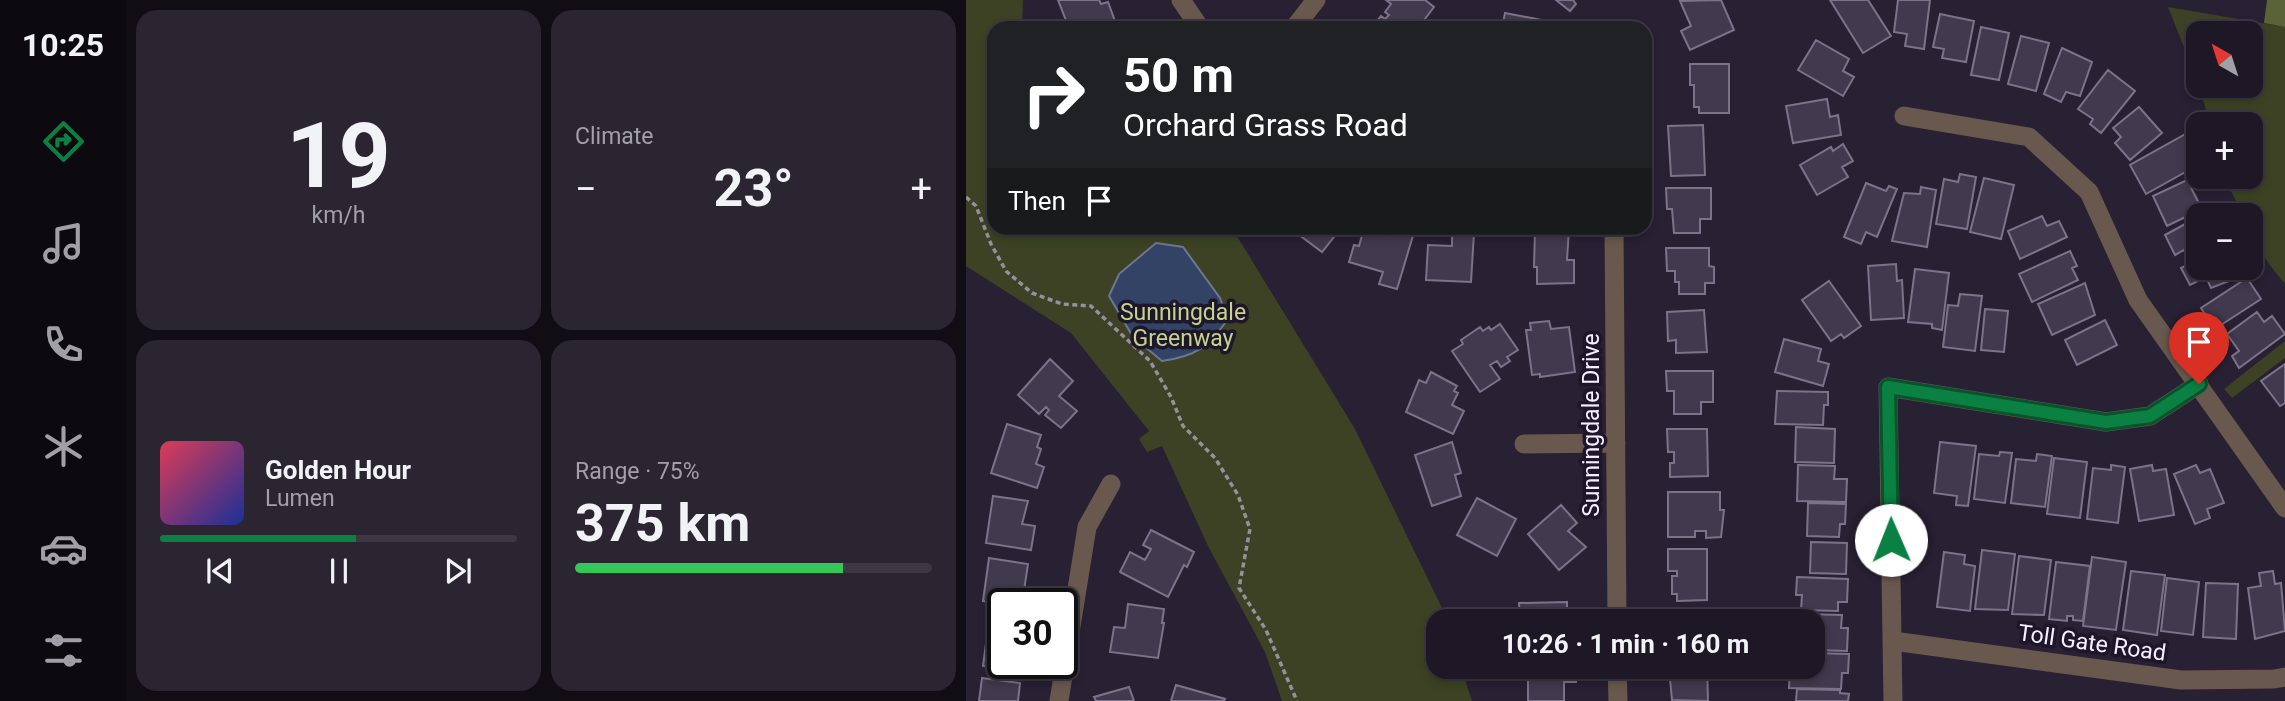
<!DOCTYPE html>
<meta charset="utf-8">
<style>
:root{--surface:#1e1826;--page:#2b2532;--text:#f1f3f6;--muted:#a1a0a7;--line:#3c3743;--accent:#0b8043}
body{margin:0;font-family:Roboto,sans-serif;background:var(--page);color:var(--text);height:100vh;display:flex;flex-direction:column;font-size:26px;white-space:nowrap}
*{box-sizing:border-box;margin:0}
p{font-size:23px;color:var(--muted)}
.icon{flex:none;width:38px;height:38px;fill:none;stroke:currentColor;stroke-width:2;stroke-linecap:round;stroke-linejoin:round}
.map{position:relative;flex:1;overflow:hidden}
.drawer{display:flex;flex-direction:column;gap:10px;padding:10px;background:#100d15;width:840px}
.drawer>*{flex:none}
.top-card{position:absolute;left:21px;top:21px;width:665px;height:214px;border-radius:21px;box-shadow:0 4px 10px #0003,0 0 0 2px var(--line);background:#202124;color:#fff;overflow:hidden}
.needle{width:46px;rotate:321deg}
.controls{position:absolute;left:1220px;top:21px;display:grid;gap:14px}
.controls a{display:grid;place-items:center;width:77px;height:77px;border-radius:14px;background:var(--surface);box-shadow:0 4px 10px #0003,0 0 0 2px var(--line);font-size:35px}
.speed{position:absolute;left:21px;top:588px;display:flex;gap:14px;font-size:35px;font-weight:700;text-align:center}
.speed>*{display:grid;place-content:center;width:91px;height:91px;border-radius:50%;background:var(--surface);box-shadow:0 4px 10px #0003,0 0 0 2px var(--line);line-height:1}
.speed .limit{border:4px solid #111;border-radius:10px;background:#fff;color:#111}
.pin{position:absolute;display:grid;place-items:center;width:60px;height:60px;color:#fff;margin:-72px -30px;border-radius:50% 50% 50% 0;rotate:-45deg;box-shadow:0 0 7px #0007}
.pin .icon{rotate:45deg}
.me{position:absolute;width:77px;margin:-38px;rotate:359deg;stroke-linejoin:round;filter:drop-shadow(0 0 5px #0008)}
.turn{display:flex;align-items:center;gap:24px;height:147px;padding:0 21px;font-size:32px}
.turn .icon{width:91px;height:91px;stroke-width:2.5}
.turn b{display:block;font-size:49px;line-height:60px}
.then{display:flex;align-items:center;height:66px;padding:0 21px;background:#0003;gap:14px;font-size:26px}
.big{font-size:52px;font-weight:700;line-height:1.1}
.drawer .tile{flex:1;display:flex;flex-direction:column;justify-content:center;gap:10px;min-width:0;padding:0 24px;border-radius:21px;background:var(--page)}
.drawer .dial{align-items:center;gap:0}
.dial b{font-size:91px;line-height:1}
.song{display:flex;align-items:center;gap:21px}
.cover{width:84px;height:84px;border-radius:10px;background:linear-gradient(135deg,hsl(350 70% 55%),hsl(230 70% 35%))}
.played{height:7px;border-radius:4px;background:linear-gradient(90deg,var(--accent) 55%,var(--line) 55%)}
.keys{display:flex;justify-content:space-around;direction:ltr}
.heat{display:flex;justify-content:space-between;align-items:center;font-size:38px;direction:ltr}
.charge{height:10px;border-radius:5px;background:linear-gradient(90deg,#34c759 75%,var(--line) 0)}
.drawer .tiles{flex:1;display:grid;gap:10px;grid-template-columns:repeat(2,1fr)}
.trip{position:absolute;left:460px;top:609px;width:399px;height:70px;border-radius:21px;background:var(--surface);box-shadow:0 4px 10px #0003,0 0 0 2px var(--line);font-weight:700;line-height:70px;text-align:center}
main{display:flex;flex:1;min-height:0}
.tab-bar{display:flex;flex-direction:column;width:126px;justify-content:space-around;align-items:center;background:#0c0a0f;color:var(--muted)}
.tab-bar .icon{width:49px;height:49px}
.tab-bar .active{color:var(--accent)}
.tab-bar b{font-size:32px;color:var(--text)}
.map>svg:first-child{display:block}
</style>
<main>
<nav class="tab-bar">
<b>10:25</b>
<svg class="icon active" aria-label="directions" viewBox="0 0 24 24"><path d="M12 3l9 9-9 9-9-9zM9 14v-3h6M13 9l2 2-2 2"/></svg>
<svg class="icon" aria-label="music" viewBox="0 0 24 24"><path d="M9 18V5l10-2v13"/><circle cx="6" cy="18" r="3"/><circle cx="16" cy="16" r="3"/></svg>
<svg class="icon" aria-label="phone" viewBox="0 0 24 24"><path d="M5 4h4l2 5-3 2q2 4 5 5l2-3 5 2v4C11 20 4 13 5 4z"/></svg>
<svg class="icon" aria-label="climate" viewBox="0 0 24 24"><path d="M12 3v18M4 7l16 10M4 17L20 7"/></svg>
<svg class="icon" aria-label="car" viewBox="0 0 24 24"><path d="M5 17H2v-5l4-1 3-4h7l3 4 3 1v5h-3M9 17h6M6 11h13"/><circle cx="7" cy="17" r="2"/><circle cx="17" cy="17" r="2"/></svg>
<svg class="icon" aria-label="filters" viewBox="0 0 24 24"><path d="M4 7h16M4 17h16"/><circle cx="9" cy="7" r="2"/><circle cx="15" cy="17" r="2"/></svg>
</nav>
<section class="drawer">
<div class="tiles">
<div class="tile dial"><b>19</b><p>km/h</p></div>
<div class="tile"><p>Climate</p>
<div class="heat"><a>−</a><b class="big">23°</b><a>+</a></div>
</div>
<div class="tile">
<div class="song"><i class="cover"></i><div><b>Golden Hour</b><p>Lumen</p></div></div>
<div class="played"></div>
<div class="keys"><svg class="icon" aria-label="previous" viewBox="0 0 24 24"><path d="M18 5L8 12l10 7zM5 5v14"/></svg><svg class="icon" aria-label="pause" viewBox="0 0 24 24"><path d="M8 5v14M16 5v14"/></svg><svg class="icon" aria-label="next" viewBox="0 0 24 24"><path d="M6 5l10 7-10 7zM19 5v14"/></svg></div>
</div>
<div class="tile"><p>Range · 75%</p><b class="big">375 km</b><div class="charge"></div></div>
</div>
</section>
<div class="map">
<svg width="1319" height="701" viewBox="0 0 1319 701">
<rect width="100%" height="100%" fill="#282033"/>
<path fill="#3c4223" d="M0,0H57L56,28H28V228H266L389,429L476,608L481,621H472V667H495L506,701H316L299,652L243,548L196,446L181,452L173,439L183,431L105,333L0,266Z
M1202,7L1319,27V284C1302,264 1285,242 1284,215H1277L1258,177H1284V124H1244L1233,86H1284V33H1232V82Z
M1319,341V358L1266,398L1258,389Z"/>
<path fill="#5a6238" d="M1301,0H1319V27L1298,23Z"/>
<path fill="#334365" stroke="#6d7793" stroke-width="2" d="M190,243L217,247L254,298L262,319C242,347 231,356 196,361L167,337L143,296L153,274Z"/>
<path fill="#41394d" stroke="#7c738a" stroke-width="2" d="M92,0H133L135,4L142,2L150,24L138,28H103Z
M420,0H459L468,7L452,28H411L408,25L415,16L419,19L423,15L419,12L425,4Z
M590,0H607L610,4L604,11Z
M755,0L768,30L724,50L715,31L725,26L714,1Z
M864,0H902L925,36L897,53Z
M932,0H964L958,49L939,46L941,34L928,32Z
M539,13L576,20L575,26L579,28H536Z
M974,14L1008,21L1000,62L976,58L978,49L967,47Z
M1015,27L1043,33L1033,80L1005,75Z
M1055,36L1083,43L1070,91L1042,84Z
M850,40L883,59L877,71L888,77L877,96L832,70Z
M1096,48L1126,62L1114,96L1100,92L1095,102L1078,94Z
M724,64H763V113H733V107H728V85H724Z
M1142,70L1169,91L1135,133L1124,124L1127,119L1112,109Z
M861,99L864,117L872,115L875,135L827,143L820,106Z
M1173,107L1196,133L1164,160L1149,143L1155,137L1147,128Z
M737,125L739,175L705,176L702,126Z
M1223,132L1232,148V165L1180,194L1164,165Z
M877,144L887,161L876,167L882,177L851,195L834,165L865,147L867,151Z
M994,174L1010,177L1001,229L970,224L978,179L992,182Z
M1018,178L1048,185L1035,239L1004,232Z
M1221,180L1236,209L1201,226L1187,196Z
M900,183L920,191L923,186L931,189L911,237L900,232L895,244L878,237Z
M955,187L970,190L961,247L926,241L938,193L954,194Z
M700,188H745V219H734V233H708L706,209H701Z
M1076,216L1081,226L1093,221L1101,237L1054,259L1042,231Z
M1232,217V255L1223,260L1218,250L1209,255L1199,235Z
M324,228H375L356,252Z
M426,228L449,229L431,289L413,284L417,272L383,262L388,245L393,246L397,232L409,235L410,231L424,236Z
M603,229L601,260H608V283L571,284V267H568L569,230Z
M486,232L508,233L505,282L460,280L462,245L486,246Z
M700,248H743V266L748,267V283H739V294H713V282H709V271H701Z
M1104,251L1111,266L1106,268L1112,280L1066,302L1053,274Z
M1232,260V268H1272L1276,276L1245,288L1240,277L1224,285L1215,268Z
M930,264L931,281L936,280L938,318L905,320L902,266Z
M949,269L983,273L976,330L966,328V324L942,322Z
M1281,278L1295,299L1255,325L1250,318L1244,322L1235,308Z
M863,281L895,326L878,338L875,334L865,341L836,300Z
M1119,283L1129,315L1086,335L1072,304Z
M994,294L1016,296L1009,351L977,347L982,305L992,306Z
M1019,309L1042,311L1038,352L1015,350Z
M738,310L741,352L710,353V340L702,341L701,312Z
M1291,312L1298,322L1306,316L1319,334L1273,368L1266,356L1273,351L1261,334Z
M1139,320L1151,345L1111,365L1099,340Z
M583,321L585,329L603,327L609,372L574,377V374L566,375L560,330H565L564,323Z
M534,324L552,350L541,357L544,361L535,367L531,361L524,365L534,379L514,392L486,351L497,344L495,340L514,327L517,331L523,327L525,330Z
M818,339L855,349L852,361L863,364L857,386L809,372Z
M84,359L107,381L93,396L111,411L95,428L79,415L83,410L80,407L73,414L52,395Z
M1319,364V403L1314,406L1295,381Z
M700,371H747V402H735V414H708V391H701Z
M465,372L491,386L488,391L492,393L486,405L498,411L487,434L440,412L453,380L460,383Z
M811,391L862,392V405H858L857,425L809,424Z
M41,424L75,435L71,447L75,449L70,464L78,467L71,488L25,473Z
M830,427L869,429L868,463L829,462Z
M701,429H741L742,476L704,477V463H708V452H702Z
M486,442L495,473L489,475L495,496L466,506L449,455Z
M974,442L1010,446L1002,506L990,505L991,496L968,493Z
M1034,452L1046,453L1039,503L1008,499L1013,454L1033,456Z
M1071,454L1086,456L1079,507L1045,503L1050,459L1070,461Z
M1088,458L1121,462L1114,518L1081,514Z
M832,465L869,466L868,479H881L880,502L831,501Z
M1145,465L1159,467L1152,523L1121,519L1127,468L1145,470Z
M1186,465L1187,471L1200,469L1208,515L1173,521L1164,469Z
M1230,465L1234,473L1244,469L1258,503L1241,509L1244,518L1229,524L1208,474Z
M702,492H754V510H758L755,537L740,538V531H729V537H702Z
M27,496L62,501L56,524L69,526L65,550L20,543Z
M511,498L550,519L531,556L491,535Z
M842,503L880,504L879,524H874L873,537L841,536Z
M595,505L611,523L602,531L620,547L593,570L562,534Z
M185,530L228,552L221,567L218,565L202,597L154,572L164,552L179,560L185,549L177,545Z
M845,542L881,543L880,574L844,573Z
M702,549H741V600L711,601V594H706V576H711V571H702Z
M1016,550L1049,554L1042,610L1009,609Z
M978,552L999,555L998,564L1009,566L1004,611L971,607Z
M1053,556L1085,560L1078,615L1046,614Z
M1126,557L1160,562L1150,630L1117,626Z
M23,558L62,564L56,604L17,601Z
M1090,562L1124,566L1117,621L1107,620V616H1101V621L1083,619Z
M1165,571L1199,575L1191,635L1157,630Z
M1307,571L1309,584L1315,583L1319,631L1289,639L1282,588L1295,586L1293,573Z
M831,577L882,579L881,602H872V611L835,610L836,595H830Z
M1201,578L1233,582L1227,635L1195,631Z
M1240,583L1272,584L1270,639L1237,637Z
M601,602V621H554L553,603Z
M162,604L198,609L196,623H198L192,658L144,652L148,627L159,628Z
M755,610L754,621H714L713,611Z
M838,614L876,615L875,628H882L881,651L847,650V621H838Z
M23,621L37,623V663H49L48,671L17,666Z
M847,653L883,654L882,673H876L875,689L823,688L824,667H847Z
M548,667H610V682H598V701H562V680H548Z
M741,667L742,701L706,700L703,668Z
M16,678L54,683L52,701H13Z
M210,685L259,699L258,701H205Z
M163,687L168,701H130L128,697Z
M831,689L874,690V693L883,694L882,701H830Z"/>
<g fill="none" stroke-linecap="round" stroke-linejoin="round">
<path stroke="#968f9f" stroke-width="3.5" stroke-dasharray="5 3.5" stroke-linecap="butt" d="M0,197L10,206L25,244L40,271L66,293L96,304L125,306L184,361L205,397L217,426L249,458L272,495L284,529L273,588L300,630L331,701"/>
<path stroke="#69584d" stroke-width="19" d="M215,0L234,28
M328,28L350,0
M938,116L1063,137L1123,192L1172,300L1319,508
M648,228L651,621
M558,444L650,443
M927,641L1215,680L1308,679L1319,677
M651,667L652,701
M93,701L121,527L145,484
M927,701L922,387L1140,422L1184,416L1233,384"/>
</g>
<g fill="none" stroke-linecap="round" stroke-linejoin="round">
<g stroke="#07532c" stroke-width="18">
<path id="route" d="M925,540L922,387L1140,422L1184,416L1233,384"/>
</g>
<use href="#route" stroke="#0b8043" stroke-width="12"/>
</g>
<g text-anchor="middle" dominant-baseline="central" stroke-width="7" stroke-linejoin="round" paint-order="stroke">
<g font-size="23" fill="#c5d38d" stroke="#1e1629">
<text x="217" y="312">Sunningdale<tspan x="217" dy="26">Greenway</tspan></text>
</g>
<g font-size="23" fill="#f5f0fd" stroke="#1e1629">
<text transform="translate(625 425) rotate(-90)">Sunningdale Drive</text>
<text transform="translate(1126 643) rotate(8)">Toll Gate Road</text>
</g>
</g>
</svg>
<div class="controls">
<a><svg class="needle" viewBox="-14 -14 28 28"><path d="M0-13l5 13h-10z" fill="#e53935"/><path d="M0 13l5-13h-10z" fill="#a1a0a7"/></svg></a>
<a>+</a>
<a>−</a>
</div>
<div class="speed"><div class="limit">30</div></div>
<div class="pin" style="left:1233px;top:384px;background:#d93025"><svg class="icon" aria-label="arrive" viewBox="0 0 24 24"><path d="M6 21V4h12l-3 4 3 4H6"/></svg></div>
<svg class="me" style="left:925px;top:540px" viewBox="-20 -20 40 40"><circle r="19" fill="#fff"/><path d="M0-13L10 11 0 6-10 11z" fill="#0b8043"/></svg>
<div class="trip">10:26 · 1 min · 160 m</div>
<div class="top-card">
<div class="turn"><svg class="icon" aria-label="right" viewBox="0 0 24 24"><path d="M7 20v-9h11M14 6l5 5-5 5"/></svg><div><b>50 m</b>Orchard Grass Road</div></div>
<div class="then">Then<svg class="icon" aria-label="arrive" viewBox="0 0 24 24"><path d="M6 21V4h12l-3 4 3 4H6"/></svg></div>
</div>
</div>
</main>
